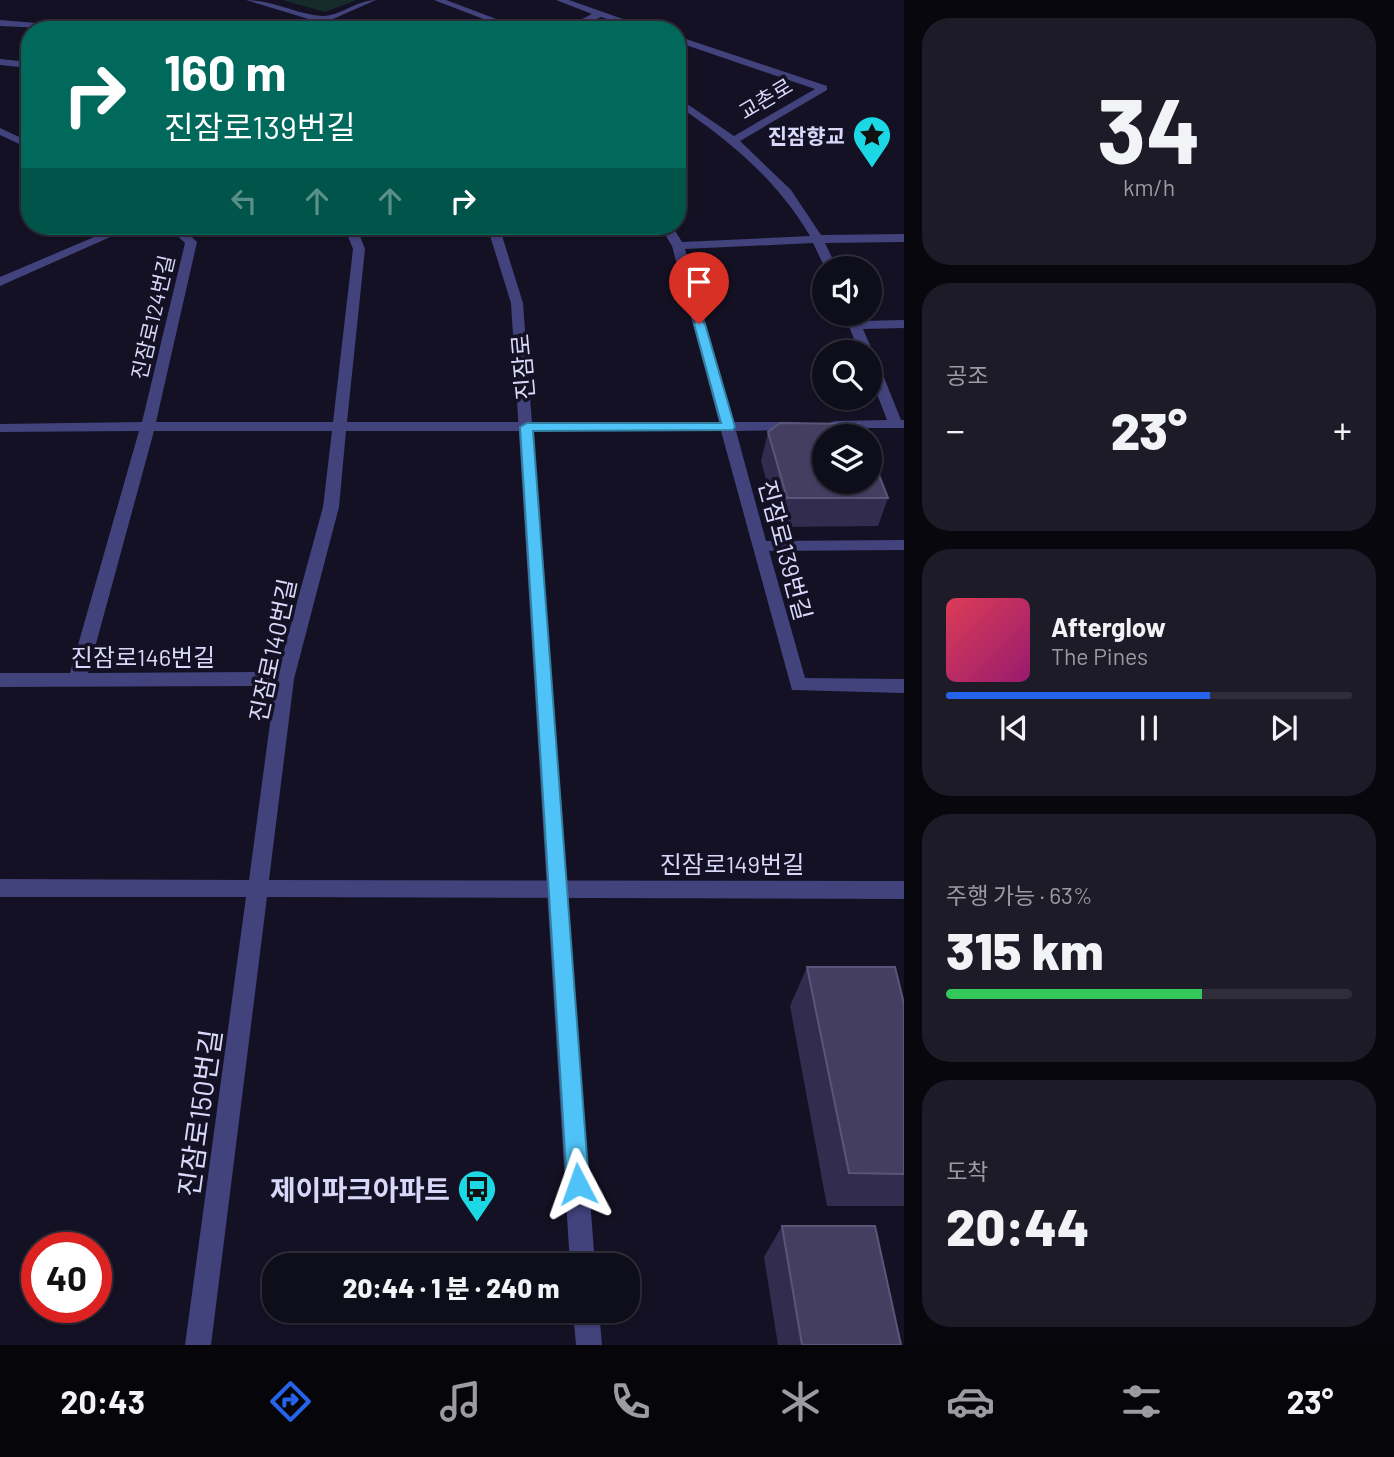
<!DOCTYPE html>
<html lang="ko">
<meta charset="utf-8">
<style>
:root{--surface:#0e0d1a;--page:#1c1b27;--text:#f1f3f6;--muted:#9b9ca2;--line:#2e2d39;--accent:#2563eb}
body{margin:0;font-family:Barlow,"Noto Sans KR",sans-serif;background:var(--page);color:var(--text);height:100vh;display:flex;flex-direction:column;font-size:26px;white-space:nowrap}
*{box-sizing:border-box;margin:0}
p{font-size:23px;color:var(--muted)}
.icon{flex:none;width:38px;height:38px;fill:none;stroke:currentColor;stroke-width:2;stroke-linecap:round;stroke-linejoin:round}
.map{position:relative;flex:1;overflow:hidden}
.sheet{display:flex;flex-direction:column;gap:18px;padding:18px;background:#08070e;width:490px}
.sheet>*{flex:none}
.banner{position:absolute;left:21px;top:21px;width:665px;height:214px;border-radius:28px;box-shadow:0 2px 5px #0004,0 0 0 2px var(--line);background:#00695c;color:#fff;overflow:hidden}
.tools{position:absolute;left:812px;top:256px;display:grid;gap:14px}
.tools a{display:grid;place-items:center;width:70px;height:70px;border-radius:50%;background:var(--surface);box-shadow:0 2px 5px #0004,0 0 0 2px var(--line);font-size:35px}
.speed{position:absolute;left:21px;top:1232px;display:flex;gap:14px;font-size:35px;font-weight:700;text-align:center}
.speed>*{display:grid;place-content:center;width:91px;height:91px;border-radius:50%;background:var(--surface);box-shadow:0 2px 5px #0004,0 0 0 2px var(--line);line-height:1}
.speed .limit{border:10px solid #d22;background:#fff;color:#111}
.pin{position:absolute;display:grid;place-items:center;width:60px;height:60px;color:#fff;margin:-72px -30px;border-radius:50% 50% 50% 0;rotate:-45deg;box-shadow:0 0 7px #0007}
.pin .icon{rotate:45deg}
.me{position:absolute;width:77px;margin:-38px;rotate:356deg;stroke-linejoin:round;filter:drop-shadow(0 0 5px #0008)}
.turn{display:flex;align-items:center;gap:24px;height:147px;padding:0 28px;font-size:32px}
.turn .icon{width:91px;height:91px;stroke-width:2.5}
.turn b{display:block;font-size:49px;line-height:60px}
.lanes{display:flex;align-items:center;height:66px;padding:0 28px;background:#0003;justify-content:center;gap:35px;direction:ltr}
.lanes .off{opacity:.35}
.big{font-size:52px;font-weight:800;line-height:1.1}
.sheet .widget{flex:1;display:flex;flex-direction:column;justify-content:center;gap:10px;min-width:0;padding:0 24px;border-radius:28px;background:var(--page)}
.sheet .dial{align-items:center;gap:0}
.dial b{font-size:91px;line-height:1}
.song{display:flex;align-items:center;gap:21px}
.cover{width:84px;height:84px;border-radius:10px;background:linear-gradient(135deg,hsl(350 70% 55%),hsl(320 70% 35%))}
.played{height:7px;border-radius:4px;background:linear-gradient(90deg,var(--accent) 65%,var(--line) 65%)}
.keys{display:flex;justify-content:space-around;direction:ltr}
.heat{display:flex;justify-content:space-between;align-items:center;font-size:38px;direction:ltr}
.charge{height:10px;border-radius:5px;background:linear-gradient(90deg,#34c759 63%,var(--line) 0)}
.trip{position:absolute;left:262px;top:1253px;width:378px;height:70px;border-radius:28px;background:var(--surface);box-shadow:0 2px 5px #0004,0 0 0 2px var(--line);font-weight:800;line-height:70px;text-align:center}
.dock{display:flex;height:112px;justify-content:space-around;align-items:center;background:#06050a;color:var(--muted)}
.dock .icon{width:49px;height:49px}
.dock .on{color:var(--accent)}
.dock b{font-size:32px;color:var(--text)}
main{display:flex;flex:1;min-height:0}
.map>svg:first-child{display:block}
</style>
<main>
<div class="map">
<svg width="904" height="1345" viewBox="0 0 904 1345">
<rect width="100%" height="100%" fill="#131123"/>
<path fill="#152c2b" d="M283,0H357L325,12Z"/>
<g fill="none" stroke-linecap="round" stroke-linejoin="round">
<path fill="#42427d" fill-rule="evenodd" d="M246,0C273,0 299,15 323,16C340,16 357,0 376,0L333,19L358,30H345Z
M434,0H446L525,30H512Z
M556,0H569L654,30H640L601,17L572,30H560L592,14Z
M677,36L827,86V90L740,141L791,190L821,235L904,234V242L825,243L837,268H825L813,243L685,249L733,422H798L805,426L798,430L736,431L766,541L904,540V550L769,551L805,678L904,679V693L792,690L721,431H346L339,507L294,679L269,880L904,881V899L267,897L211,1345H185L246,897H0V879L249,880L275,686L0,687V673H70L139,431L0,432V424L142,422L185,243L167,226H180L197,242L156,422H333L353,249L344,226H356L365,249L347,422H719L672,246L660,226H672L682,242L810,236C777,180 730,141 677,105V97L734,136L815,89L677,42ZM154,431H332L323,507L278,672L88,673Z
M0,59L30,62V68L0,65Z
M0,128L30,142V149L0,135Z
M120,226H135L0,286V277Z
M844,313H857L860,321L904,320V328L863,329L873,352L870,355V352H859Z
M870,356L877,360L901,420H904V428H831V422L836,421L887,420L870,376Z"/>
<path fill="#42427d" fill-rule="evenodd" d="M0,20L85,27L89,30L0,26Z
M487,226H499L523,303L595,1265H570L511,303Z
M573,1311H599L602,1345H576Z"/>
</g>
<path fill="#322c4f" d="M768,432L888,498L878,526L779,527L761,461Z
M807,967L904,1004V1206H827L790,1006Z
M782,1226L901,1345H778L764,1257Z"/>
<path fill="#443e61" stroke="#5b5679" stroke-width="2" d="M780,423L859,424L863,436H824V481H870V452L888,498H787L768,432Z
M807,967H895L904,1004V1174L849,1173Z
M782,1226H875L901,1345H802Z"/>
<path fill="#4fc3f7" stroke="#337fa1" stroke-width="2" d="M699,320L705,324L735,427L733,430L533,431L589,1184L586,1192L578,1195L570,1192L567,1184L520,427L527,423H721L694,324Z"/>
<defs>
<g id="sight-pin" transform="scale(2.0125)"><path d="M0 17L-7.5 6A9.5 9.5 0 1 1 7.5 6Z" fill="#1bd8e4" stroke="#131123"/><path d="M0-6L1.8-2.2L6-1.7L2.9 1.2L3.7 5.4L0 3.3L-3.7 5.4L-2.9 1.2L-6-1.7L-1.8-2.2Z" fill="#111"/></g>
<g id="bus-pin" transform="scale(2.0125)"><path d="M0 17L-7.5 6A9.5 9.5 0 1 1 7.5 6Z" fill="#1bd8e4" stroke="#131123"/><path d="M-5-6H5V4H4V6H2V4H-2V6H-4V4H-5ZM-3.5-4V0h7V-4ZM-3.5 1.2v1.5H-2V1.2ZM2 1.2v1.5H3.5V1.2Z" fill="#111"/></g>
</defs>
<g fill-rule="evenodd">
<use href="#sight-pin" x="872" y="135"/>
<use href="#bus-pin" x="477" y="1189"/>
</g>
<g text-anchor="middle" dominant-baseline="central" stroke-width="7" stroke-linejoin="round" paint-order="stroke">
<g font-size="21" fill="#dad8fa" stroke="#131123">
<text transform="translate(765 98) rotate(-31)">교촌로</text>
<text transform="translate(152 317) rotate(-77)">진잠로124번길</text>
</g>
<g font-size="21" font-weight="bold" fill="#dad8fa" stroke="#131123" text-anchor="end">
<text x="845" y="135">진잠향교</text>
</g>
<g font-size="24" fill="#dad8fa" stroke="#131123">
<text transform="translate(522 367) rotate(-95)">진잠로</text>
<text transform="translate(786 550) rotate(75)">진잠로139번길</text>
<text transform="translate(272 650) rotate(-78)">진잠로140번길</text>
<text x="143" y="656">진잠로146번길</text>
<text x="732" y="863">진잠로149번길</text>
</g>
<g font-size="28" fill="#dad8fa" stroke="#131123">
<text transform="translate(199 1113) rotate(-82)">진잠로150번길</text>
</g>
<g font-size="28" font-weight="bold" fill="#dad8fa" stroke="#131123" text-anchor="end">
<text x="450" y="1189">제이파크아파트</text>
</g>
</g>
</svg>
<div class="tools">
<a><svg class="icon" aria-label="sound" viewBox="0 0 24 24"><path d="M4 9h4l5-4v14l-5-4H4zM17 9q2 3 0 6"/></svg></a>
<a><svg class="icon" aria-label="search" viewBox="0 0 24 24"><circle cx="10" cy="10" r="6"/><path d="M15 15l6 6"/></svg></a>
<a><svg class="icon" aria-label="layers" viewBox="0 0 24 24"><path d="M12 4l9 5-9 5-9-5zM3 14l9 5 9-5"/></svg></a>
</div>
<div class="speed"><div class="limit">40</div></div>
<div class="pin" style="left:699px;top:324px;background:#d93025"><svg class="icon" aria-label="arrive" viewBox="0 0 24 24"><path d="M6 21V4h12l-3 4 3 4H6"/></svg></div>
<svg class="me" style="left:578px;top:1184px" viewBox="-20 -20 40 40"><path d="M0-17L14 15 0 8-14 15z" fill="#4fc3f7" stroke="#fff" stroke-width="4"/></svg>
<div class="trip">20:44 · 1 분 · 240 m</div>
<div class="banner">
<div class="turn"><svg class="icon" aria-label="right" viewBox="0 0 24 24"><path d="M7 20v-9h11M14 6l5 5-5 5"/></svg><div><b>160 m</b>진잠로139번길</div></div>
<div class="lanes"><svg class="icon off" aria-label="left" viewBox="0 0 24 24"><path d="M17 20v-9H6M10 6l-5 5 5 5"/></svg><svg class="icon off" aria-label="ahead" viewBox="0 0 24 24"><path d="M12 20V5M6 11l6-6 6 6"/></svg><svg class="icon off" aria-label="ahead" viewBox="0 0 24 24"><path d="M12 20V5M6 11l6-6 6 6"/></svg><svg class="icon" aria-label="right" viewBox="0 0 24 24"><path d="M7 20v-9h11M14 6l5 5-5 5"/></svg></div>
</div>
</div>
<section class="sheet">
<div class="widget dial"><b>34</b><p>km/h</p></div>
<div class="widget"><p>공조</p>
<div class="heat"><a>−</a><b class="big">23°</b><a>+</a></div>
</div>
<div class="widget">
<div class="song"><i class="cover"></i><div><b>Afterglow</b><p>The Pines</p></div></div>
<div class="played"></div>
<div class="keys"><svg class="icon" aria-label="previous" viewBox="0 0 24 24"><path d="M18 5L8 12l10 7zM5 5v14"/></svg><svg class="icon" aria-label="pause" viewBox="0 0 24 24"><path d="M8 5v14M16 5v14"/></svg><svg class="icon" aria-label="next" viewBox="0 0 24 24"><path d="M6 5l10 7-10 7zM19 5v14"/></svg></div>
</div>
<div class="widget"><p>주행 가능 · 63%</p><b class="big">315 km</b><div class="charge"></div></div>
<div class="widget"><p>도착</p><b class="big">20:44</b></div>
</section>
</main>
<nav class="dock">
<b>20:43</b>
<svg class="icon on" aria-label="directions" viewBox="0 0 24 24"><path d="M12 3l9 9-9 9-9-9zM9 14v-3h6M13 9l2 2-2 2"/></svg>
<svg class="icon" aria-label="music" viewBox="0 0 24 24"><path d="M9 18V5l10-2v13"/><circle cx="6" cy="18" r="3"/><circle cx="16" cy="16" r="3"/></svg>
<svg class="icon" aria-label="phone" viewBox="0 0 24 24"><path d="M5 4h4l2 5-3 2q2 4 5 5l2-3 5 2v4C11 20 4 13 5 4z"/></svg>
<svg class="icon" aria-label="climate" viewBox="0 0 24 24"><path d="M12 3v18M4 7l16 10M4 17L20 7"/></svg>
<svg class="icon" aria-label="car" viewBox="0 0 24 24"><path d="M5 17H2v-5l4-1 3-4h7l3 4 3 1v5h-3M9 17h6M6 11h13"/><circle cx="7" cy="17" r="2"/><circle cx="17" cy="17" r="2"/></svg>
<svg class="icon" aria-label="filters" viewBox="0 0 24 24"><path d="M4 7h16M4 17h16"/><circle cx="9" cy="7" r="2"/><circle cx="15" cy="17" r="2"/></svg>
<b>23°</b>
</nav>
